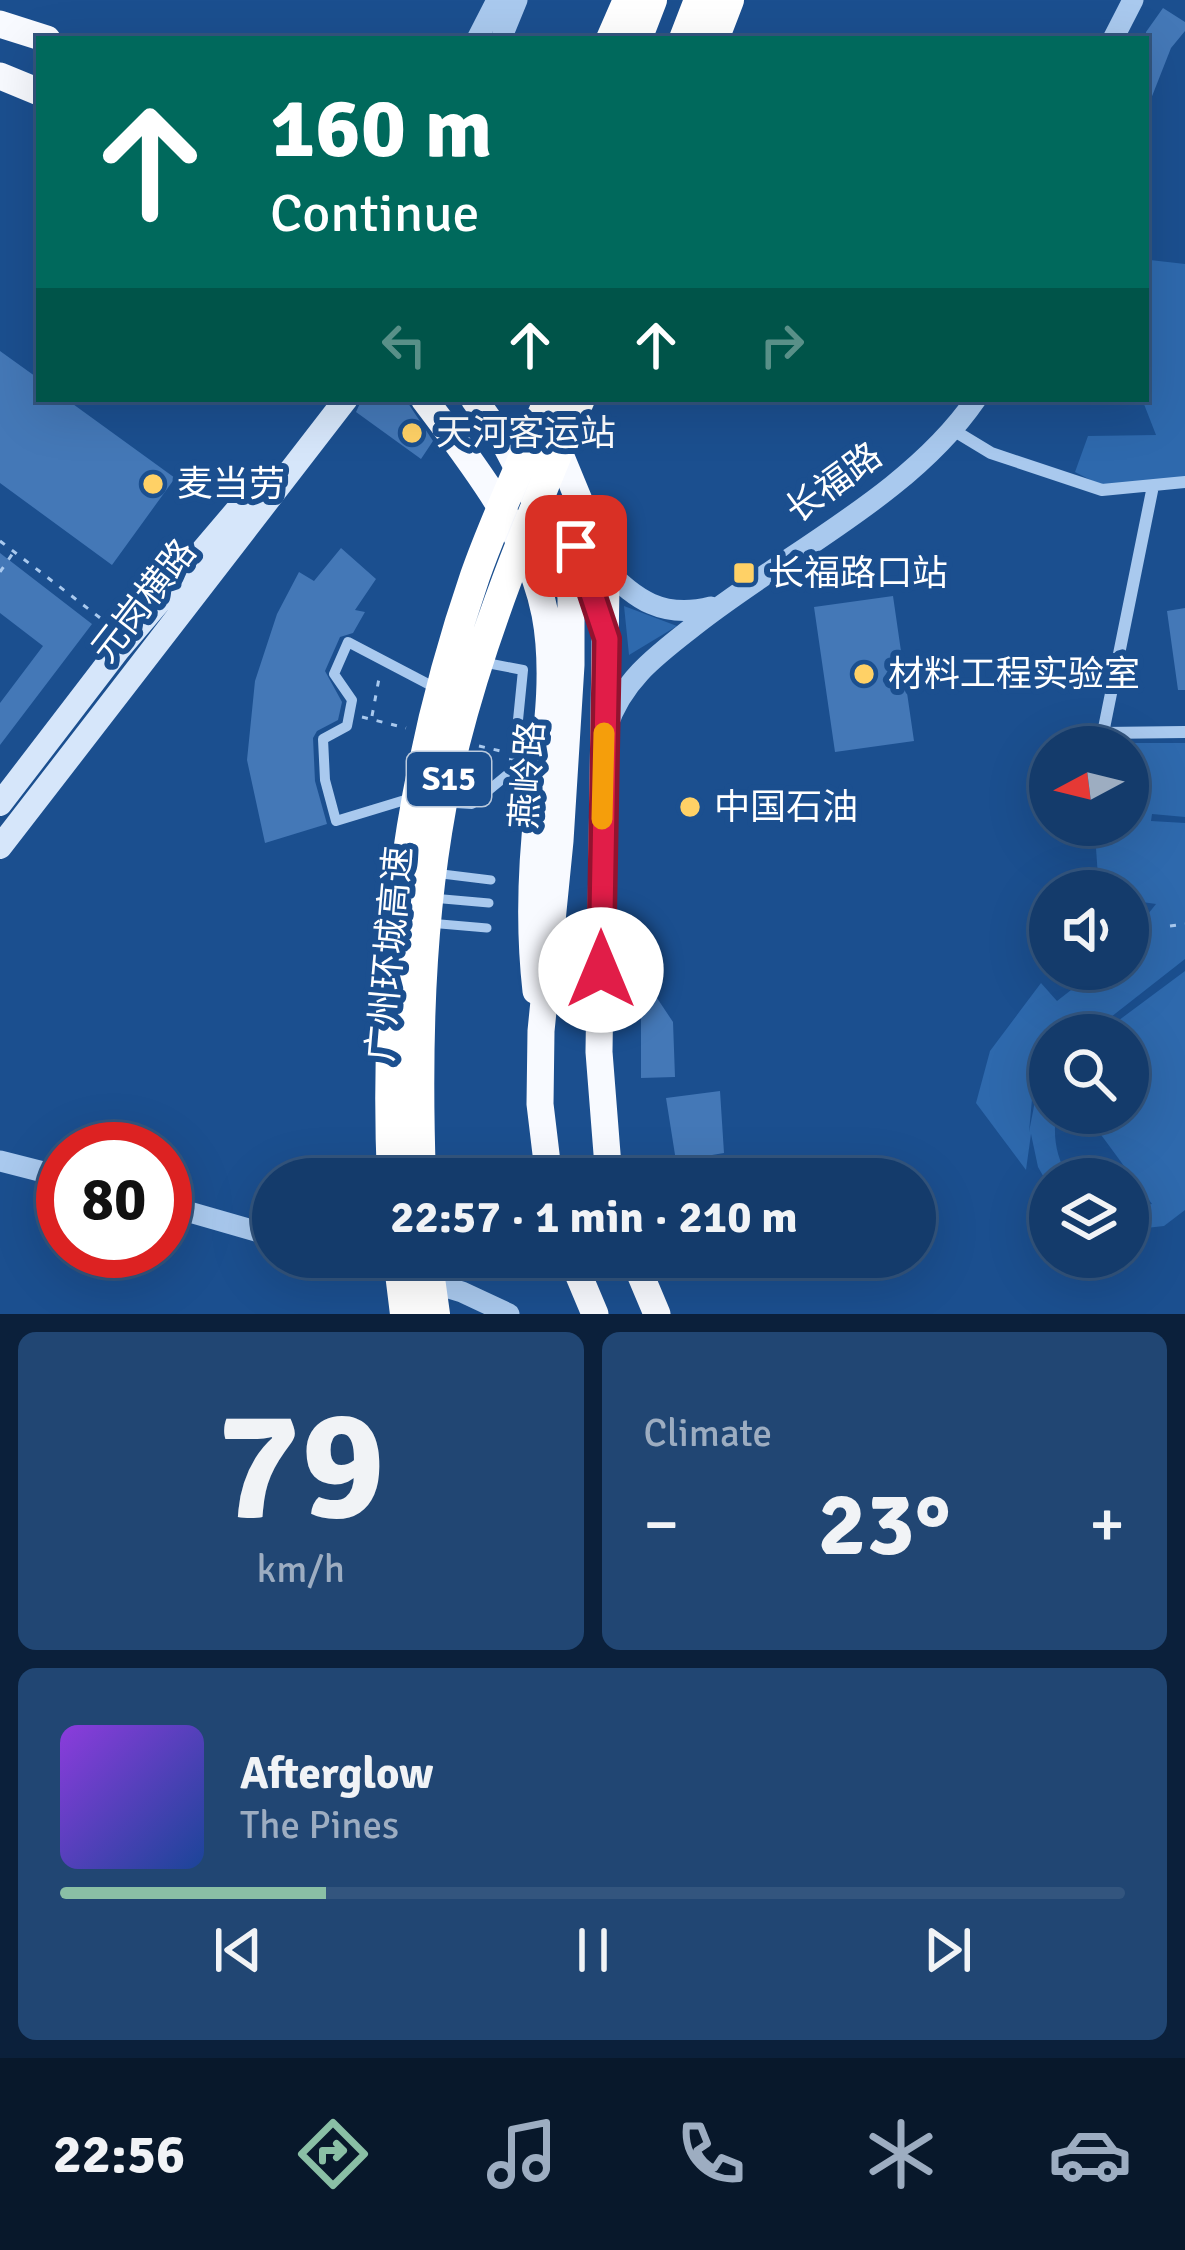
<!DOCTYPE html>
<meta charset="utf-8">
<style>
:root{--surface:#143b6b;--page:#214673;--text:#f1f3f6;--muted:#9dadc1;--line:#33557e;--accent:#8abfa5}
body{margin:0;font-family:Signika,"Noto Sans SC",sans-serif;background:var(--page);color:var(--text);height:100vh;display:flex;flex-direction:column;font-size:45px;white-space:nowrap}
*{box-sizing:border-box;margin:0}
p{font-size:39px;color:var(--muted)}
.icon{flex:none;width:66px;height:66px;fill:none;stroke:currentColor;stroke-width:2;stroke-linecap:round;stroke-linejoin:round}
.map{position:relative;height:1314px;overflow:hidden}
.panel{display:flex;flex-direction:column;gap:18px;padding:18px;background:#0b203b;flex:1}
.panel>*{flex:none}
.guide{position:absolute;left:36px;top:36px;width:1113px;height:366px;border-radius:0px;box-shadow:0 12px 48px #0002,0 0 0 3px var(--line);background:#00695c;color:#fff;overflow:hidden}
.needle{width:78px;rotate:263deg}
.buttons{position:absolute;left:1029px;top:726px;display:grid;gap:24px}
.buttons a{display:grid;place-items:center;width:120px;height:120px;border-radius:50%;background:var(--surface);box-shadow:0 12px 48px #0002,0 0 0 3px var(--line);font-size:60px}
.speed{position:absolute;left:36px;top:1122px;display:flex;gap:24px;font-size:60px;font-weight:700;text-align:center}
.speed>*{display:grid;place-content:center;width:156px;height:156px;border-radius:50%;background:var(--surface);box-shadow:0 12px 48px #0002,0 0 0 3px var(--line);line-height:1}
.speed .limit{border:18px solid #d22;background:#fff;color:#111}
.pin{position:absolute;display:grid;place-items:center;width:102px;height:102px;color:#fff;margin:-51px;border-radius:24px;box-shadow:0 6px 18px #0006}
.me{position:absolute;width:132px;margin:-66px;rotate:0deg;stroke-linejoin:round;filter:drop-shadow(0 0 9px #0008)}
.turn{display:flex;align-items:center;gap:42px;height:252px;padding:0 36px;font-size:54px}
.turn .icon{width:156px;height:156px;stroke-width:2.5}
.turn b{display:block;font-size:84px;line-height:102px}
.lanes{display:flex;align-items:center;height:114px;padding:0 36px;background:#0003;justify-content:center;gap:60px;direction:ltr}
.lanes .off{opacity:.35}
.big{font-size:90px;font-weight:700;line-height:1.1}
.panel .tile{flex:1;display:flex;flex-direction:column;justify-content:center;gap:18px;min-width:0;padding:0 42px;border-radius:18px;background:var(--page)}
.panel .dial{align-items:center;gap:0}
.dial b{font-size:156px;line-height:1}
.song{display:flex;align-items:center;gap:36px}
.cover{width:144px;height:144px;border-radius:18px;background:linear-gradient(135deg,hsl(270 70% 55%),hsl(220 70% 35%))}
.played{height:12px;border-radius:6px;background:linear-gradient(90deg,var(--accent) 25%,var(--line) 25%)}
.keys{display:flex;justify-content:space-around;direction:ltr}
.heat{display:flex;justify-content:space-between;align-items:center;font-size:66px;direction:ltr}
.panel .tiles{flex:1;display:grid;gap:18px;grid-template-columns:1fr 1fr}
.tile:last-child{grid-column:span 2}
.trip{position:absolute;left:252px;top:1158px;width:684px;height:120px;border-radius:60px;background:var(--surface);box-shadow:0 12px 48px #0002,0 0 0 3px var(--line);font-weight:700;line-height:120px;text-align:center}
.dock{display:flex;height:192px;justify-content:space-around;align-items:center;background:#08182b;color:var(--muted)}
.dock .icon{width:84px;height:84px}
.dock .on{color:var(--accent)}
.dock b{font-size:54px;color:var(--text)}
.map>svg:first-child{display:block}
</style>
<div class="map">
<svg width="1185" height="1314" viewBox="0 0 1185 1314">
<rect width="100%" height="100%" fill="#1b4f8f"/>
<path fill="#2e69ad" d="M1150,260L1185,264V485L1110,490L1075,472L1088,436L1156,435L1142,399H1146Z
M624,606L677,626L629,655Z
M1096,743H1185V817L1152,814L1151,821L1185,823V959L1088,1035H1050V1065L1034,1077L1029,1132L1035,1101L1050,1072V1113H1056C1053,1139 1056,1156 1069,1179H1050V1188L1038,1167L1031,1134L1026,1170L976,1103L990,1051L1041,983L1057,1001L1098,969H1128V939L1156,904L1128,900V891H1099L1095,834L1097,825H1128V747H1096Z
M1185,971V1210L1164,1226L1128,1230V1208L1152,1204L1085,1113H1128V1035H1099Z"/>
<path fill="#4478b7" d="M1163,8L1185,22V31L1171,48L1147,109L1146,32Z
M0,351L39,379V399H66L175,478L112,565L0,483Z
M362,399L406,400L433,441L421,459L356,412Z
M341,548L376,579L355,610L365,612L353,633L340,637L325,671L342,702L338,720L317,731L313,738L315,781L327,824L265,843L247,760L255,681L277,614L299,572L314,581Z
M0,553L92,624L0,745V703L43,646L0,613Z
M893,596L914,741L835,752L814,607Z
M1185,608V690H1178L1167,611Z
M649,986L673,1022L675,1077L641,1078V989Z
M720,1091L724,1153L676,1161L666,1098Z"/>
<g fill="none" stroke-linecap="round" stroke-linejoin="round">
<path stroke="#a9c9ee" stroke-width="3" stroke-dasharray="6 9" stroke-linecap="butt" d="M219,466L236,479
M0,541L112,627
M0,572L13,553
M372,716L380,673
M362,717L406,728
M479,746L505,752
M1170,926L1185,924"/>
<path stroke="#a9c9ee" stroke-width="9" d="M434,873L491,880
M432,898L489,903
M429,923L487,928"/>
<path stroke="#a9c9ee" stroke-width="10" d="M348,642L430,685L466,659L523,670L513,770L472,804L405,800L336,821L325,780L323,739L347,726L352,700L334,674Z"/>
<path stroke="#a9c9ee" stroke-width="12" d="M953,430L991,453L1102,490L1185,482
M1153,486L1103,733L1185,732"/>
<path stroke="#a9c9ee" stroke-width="21" d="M477,39L497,0
M501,39L517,0
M1113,39L1133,0
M603,566C635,600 663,619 711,607
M607,727C622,682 653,658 689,630C780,556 909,497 976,399
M0,1161L63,1177
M165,1205L273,1236
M347,1257L462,1292L509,1314"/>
<path stroke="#d6e6fa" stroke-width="24" d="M0,804L118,650L267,475
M0,847L346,399"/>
<path stroke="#f8faff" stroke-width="27" d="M0,24L47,39
M0,76L39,92
M424,399C472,463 529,534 545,614C557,677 545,744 538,807C531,868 529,930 536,991
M474,399L503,440L542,514L566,570L571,597V665L560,841L541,1031L540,1104L549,1179
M552,435L595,539L606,583L599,1052L609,1179
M571,1257L595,1314
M633,1257L657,1314"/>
<path stroke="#fff" stroke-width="30" d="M611,39L628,0
M637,39L652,0
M684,39L699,0
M714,39L729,0"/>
<path stroke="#fff" stroke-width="30" d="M392,1179C383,972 407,773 475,576C496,516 524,458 549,399
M421,1179C416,1033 420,886 455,743C485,624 533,512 580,399
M398,1257L405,1314
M427,1257L435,1314"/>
</g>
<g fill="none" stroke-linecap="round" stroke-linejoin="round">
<g stroke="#92132f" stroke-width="30">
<path id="route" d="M576,546L607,639L601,970"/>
</g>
<use href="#route" stroke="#e11d48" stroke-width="21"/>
<path stroke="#f59e0b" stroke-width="21" d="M602,819L604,733"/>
</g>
<g fill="#ffd166" stroke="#1b4f8f" stroke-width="4.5">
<circle cx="412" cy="433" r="12"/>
<circle cx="153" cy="484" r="12"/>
<rect x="732" y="561" width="24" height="24" rx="6"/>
<circle cx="864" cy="674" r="12"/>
<circle cx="690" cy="807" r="12"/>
</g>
<g text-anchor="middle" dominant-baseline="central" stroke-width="12" stroke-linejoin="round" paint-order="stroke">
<rect fill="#1b4f8f" stroke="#bbcadd" stroke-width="3" x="407" y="752" width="84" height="54" rx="9"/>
<g font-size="33" font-weight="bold" fill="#fff">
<text x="449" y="779">S15</text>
</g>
<g font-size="36" fill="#fff" stroke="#1b4f8f" text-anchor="start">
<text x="436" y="433">天河客运站</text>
<text x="177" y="484">麦当劳</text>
<text x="768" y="573">长福路口站</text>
<text x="888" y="674">材料工程实验室</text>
<text x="714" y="807">中国石油</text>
</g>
<g font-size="36" fill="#fff" stroke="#1b4f8f">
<text transform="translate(834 483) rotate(-36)">长福路</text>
<text transform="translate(144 601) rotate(-52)">元岗横路</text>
<text transform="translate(528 775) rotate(-86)">燕岭路</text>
<text transform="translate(390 954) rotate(-85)">广州环城高速</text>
</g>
</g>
</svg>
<div class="buttons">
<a><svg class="needle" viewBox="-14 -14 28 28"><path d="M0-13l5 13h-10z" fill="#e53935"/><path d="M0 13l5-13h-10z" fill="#9dadc1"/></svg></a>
<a><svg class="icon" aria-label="sound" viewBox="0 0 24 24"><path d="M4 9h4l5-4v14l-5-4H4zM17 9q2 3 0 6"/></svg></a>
<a><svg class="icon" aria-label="search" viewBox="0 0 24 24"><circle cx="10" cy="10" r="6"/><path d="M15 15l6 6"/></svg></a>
<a><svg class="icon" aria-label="layers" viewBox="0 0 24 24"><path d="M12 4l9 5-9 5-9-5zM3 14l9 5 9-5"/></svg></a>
</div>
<div class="speed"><div class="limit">80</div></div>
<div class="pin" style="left:576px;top:546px;background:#d93025"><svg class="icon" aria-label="arrive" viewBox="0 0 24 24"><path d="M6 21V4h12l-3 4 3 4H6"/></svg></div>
<svg class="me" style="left:601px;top:970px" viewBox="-20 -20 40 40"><circle r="19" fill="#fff"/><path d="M0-13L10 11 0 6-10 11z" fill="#e11d48"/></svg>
<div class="trip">22:57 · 1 min · 210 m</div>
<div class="guide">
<div class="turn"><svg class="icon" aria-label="ahead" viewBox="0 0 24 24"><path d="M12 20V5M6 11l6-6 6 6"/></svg><div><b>160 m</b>Continue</div></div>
<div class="lanes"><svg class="icon off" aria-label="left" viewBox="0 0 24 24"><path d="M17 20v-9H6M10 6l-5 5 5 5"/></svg><svg class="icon" aria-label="ahead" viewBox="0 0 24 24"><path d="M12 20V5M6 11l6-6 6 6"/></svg><svg class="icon" aria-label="ahead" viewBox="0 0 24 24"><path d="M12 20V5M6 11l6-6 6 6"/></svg><svg class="icon off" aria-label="right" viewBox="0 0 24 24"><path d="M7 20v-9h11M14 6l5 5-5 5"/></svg></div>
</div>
</div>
<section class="panel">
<div class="tiles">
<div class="tile dial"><b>79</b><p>km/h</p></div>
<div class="tile"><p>Climate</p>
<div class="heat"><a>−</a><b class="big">23°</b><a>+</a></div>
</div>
<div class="tile">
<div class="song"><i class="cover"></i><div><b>Afterglow</b><p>The Pines</p></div></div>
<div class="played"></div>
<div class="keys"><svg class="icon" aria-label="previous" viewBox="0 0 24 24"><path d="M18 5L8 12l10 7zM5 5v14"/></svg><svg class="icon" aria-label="pause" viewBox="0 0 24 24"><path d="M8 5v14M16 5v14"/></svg><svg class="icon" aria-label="next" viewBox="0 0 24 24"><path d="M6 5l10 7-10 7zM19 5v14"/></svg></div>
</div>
</div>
</section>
<nav class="dock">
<b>22:56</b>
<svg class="icon on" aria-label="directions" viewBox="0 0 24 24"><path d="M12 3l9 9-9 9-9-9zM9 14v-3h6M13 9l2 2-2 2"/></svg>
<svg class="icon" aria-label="music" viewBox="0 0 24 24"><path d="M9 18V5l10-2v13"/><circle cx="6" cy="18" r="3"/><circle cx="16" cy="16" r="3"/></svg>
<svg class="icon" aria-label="phone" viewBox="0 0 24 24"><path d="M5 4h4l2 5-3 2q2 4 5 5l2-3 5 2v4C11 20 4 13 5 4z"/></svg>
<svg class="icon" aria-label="climate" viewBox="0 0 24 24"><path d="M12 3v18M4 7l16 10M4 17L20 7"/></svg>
<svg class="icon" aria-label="car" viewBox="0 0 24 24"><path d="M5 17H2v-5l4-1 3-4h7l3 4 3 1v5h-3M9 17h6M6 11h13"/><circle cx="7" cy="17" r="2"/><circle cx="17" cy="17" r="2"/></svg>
</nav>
